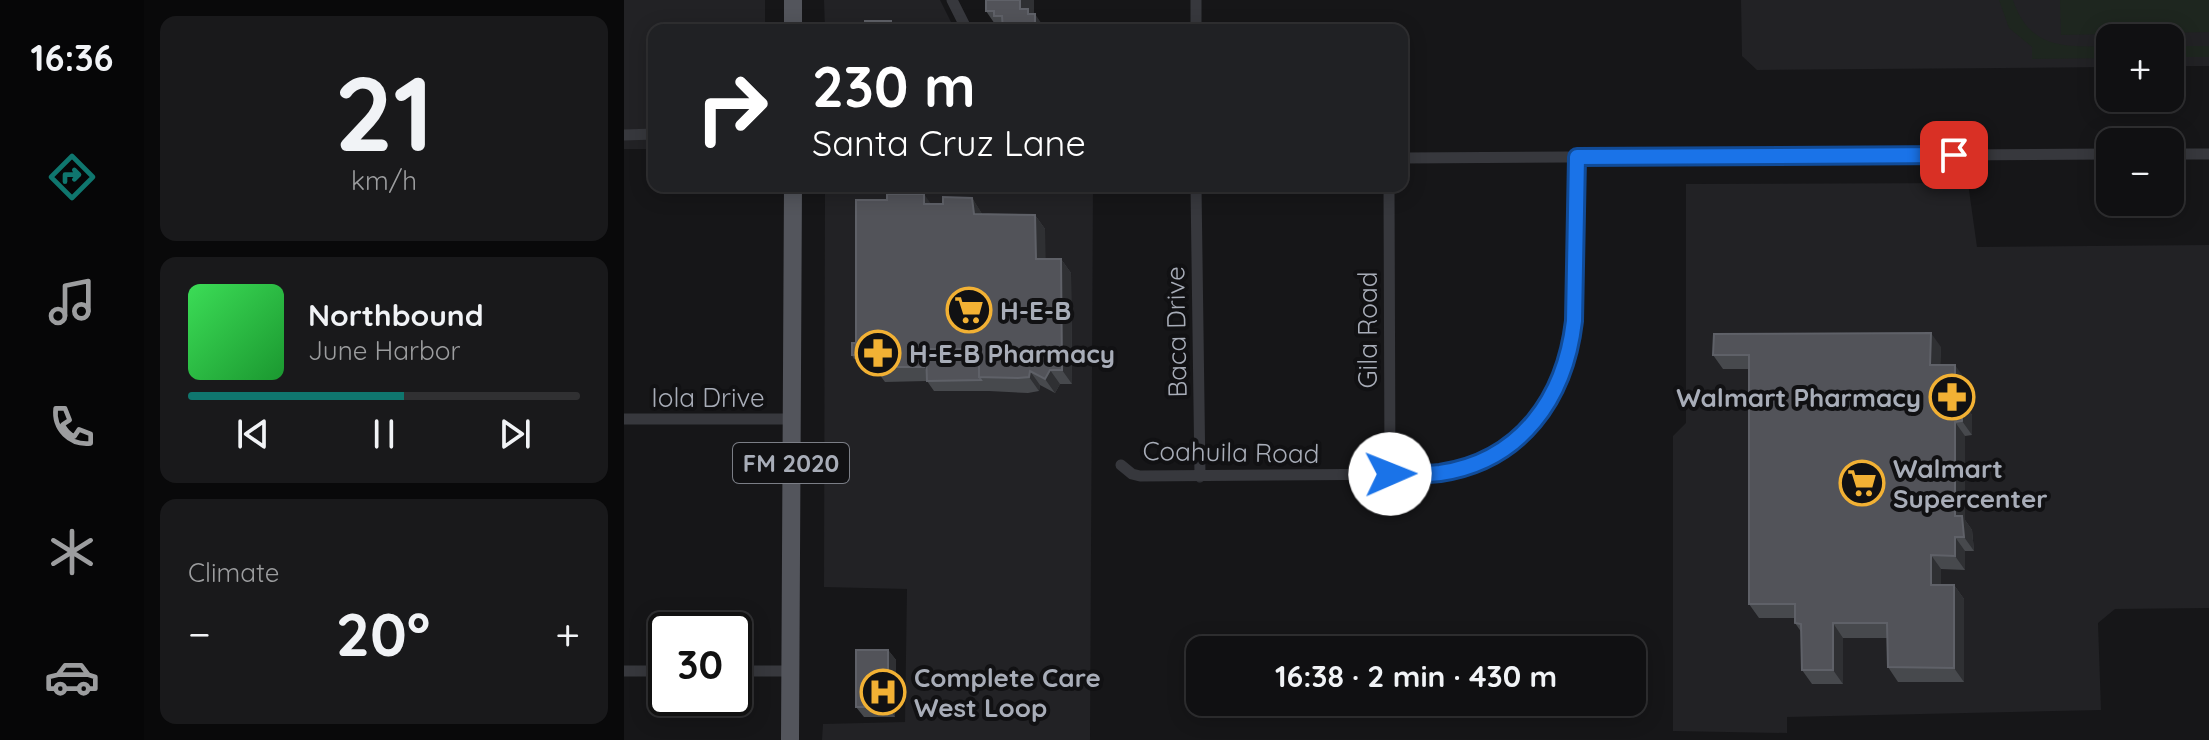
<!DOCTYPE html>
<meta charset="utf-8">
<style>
:root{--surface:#101012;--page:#19191b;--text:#f1f3f6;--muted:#9c9d9f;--line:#303032;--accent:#0f766e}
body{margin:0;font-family:Quicksand,sans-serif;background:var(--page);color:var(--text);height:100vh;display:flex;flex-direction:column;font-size:30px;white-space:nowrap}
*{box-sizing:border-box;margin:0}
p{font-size:26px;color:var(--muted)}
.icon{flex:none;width:44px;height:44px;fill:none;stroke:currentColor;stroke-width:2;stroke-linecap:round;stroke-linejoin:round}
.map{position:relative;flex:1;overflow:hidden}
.panel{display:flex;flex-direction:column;gap:16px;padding:16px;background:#09090a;width:480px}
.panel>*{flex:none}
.top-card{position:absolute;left:24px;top:24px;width:760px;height:168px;border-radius:16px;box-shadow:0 4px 20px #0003,0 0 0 2px var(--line);background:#202124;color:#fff;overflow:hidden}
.fabs{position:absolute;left:1472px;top:24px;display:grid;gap:16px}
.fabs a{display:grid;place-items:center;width:88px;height:88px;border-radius:16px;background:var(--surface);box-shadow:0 4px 20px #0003,0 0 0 2px var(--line);font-size:40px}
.speed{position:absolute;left:24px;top:612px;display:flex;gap:16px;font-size:40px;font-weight:700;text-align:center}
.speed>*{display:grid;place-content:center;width:104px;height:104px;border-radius:50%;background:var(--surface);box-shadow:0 4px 20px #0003,0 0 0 2px var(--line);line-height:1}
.speed .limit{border:4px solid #111;border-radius:12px;background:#fff;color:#111}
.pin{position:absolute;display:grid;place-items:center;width:68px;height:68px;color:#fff;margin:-34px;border-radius:16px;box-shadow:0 4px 12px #0006}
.me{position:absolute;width:88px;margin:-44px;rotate:89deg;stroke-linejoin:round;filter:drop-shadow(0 0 6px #0008)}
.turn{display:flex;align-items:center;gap:28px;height:168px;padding:0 32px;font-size:36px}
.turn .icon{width:104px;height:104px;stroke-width:2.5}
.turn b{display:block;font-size:56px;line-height:68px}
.big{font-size:60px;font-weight:800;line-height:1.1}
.panel .tile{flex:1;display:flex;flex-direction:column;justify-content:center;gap:12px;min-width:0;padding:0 28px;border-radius:16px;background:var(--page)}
.panel .dial{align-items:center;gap:0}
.dial b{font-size:104px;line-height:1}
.song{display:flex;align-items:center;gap:24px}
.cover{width:96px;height:96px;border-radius:12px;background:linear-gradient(135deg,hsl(130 70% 55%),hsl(130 70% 35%))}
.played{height:8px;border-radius:4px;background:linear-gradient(90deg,var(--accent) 55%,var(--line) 55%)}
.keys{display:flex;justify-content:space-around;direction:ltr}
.heat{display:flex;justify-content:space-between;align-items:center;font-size:44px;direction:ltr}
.trip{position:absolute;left:562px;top:636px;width:460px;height:80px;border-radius:16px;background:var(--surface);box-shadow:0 4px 20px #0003,0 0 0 2px var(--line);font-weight:800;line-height:80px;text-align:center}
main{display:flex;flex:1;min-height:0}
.tabs{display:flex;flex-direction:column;width:144px;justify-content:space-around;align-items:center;background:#060607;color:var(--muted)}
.tabs .icon{width:56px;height:56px}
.tabs .active{color:var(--accent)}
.tabs b{font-size:36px;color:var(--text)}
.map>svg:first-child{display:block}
</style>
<main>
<nav class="tabs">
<b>16:36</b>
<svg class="icon active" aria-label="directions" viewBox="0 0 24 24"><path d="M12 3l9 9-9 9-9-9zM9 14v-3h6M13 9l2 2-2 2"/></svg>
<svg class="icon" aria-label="music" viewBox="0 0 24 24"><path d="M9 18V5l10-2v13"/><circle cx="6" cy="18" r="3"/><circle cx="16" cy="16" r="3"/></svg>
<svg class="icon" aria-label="phone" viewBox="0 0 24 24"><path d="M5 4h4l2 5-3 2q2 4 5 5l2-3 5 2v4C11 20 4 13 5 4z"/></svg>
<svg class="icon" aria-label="climate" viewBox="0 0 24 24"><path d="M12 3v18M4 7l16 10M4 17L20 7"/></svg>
<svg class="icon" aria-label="car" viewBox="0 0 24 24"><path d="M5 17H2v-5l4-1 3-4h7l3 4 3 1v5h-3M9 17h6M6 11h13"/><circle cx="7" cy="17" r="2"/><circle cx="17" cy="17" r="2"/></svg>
</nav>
<section class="panel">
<div class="tile dial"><b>21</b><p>km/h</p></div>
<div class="tile">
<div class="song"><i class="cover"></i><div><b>Northbound</b><p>June Harbor</p></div></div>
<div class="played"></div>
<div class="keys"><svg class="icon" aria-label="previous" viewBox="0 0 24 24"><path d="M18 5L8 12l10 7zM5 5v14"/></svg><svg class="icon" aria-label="pause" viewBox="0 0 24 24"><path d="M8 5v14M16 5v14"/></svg><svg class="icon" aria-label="next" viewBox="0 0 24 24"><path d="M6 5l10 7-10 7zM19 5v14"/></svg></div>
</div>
<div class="tile"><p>Climate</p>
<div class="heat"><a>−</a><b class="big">20°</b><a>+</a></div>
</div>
</section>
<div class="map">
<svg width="1585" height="740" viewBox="0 0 1585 740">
<rect width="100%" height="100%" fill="#161618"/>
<path fill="#222225" d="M0,0H141V30H30V149H0Z
M200,0H316L331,30H201Z
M1117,0H1585V66H1546V38H1486V67L1133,70L1118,56Z
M1344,183L1353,247L1585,245V608L1491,609L1474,623L1477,710L1163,717V733L1049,731V436L1062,423V184Z
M201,186H469L466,740H198L199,724L281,722L283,589L200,587Z"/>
<path fill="#1e261f" d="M1375,0H1389C1406,50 1441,47 1486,46V58L1408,59V47L1385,28Z
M1436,0H1585V32L1437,35Z
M1546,46H1585V57H1546Z"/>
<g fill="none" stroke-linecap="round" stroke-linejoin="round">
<path stroke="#37383d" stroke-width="11" d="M328,0L343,30
M572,30V0
M0,135L30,134
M1546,154H1585
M778,158L1486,154
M572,186L576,477
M765,186L766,474
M0,419H167
M497,465L508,474L516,476L795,474C886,467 940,412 950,321L953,157
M0,671H42
M110,671H167"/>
<path stroke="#53555c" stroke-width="18" d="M169,0V30
M166,740L169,186"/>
</g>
<path fill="#47494d" d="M410,0V14L422,30H375L362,11Z
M348,198L358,214L411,215L421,229V259H437L447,273L448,384H436L431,393L416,385L415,391L404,393L365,391H310L303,381L261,382L247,363H242L239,359H230L228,355L232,343L263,200L319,204Z
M1317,347L1316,365L1341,379V404L1348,415V435L1341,436V520L1348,530L1350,551H1341V570L1317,569V585H1330L1340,599V682H1274L1264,667L1263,638H1219V684H1188L1178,670V633L1171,623V618H1135L1125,604V369H1099L1089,355Z
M264,650L272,660V676L278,685V699H271V717H240L232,707Z"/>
<path fill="#2f3033" d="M396,0H410V17L411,14L422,30H411L396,9Z
M267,21L273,30H267Z
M300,194L310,208L300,204Z
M348,198L357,212L359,228L350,214Z
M411,215L421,229L422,273L412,259Z
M437,259L447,273L448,384L438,370Z
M1307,333L1317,347L1316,379L1306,365Z
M300,349L310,363V381L300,367Z
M1331,365L1341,379V404L1348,415V435L1338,421L1331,401Z
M426,370L436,384L431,393L421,379Z
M406,371L416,385L415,391L405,377Z
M1331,422L1341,436V520L1348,530L1350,551L1340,537L1331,516Z
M1331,537L1341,551V570L1331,556Z
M1307,555L1317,569V599L1307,585Z
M1330,585L1340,599V682L1330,668Z
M1209,623L1219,638V684L1209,670Z
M264,650L272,660V676L278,685V699L270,689L264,674Z
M263,689L271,699V717L264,707Z"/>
<path fill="#525359" stroke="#5f6168" stroke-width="2" d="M362,0H396V9H404V14H411V30H379L378,16H370V11H362Z
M241,21H267V30H241Z
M263,194H300V204H319V197L348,198L350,214L411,215L412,259H437L438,370H426L421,379L406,371L405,377L394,378L355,377V349H300V367H251L252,358H244V349H232V200H263Z
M1307,333L1306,365H1331V401H1338V421L1331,422V516H1338L1340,537H1331V556L1307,555V585H1330V668L1264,667L1263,623H1209V670H1178L1177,624L1171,623V604H1125V355H1089L1090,334Z
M228,343H232V349L237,355H228Z
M302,352H355V377L357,380L303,381Z
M232,650H264V674H270V689H263L264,707H232Z"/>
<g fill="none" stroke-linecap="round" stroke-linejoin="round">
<g stroke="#114b97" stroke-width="20">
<path id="route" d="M766,474C783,474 799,475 816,473C897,461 941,398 950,321L953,157L1330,155"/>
</g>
<use href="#route" stroke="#1a73e8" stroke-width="14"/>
</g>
<defs>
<g id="supermarket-ring" transform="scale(2.3)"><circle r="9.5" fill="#111113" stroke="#f2b134" stroke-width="1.5"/><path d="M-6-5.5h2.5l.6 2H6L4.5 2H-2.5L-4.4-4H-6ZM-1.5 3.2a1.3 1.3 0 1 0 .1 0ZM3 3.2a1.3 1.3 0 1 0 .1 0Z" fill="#f2b134"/></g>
<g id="pharmacy-ring" transform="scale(2.3)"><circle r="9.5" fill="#111113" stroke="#f2b134" stroke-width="1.5"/><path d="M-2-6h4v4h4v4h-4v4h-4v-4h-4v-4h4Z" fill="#f2b134"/></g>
<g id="hospital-ring" transform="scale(2.3)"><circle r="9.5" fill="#111113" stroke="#f2b134" stroke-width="1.5"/><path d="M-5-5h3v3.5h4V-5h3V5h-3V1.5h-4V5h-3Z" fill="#f2b134"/></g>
</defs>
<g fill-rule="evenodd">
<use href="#supermarket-ring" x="345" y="310"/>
<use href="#pharmacy-ring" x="254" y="353"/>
<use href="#pharmacy-ring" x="1328" y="397"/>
<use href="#supermarket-ring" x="1238" y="483"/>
<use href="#hospital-ring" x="259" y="692"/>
</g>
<g text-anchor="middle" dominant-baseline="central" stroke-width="8" stroke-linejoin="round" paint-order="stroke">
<rect fill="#111113" stroke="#7b7e86" stroke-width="2" x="109" y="443" width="116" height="40" rx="6"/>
<g font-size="24" font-weight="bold" fill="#a8adb8">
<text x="167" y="463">FM 2020</text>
</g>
<g font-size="26" font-weight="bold" fill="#a8adb8" stroke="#111113" text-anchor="start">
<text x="376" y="310">H-E-B</text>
<text x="285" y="353">H-E-B Pharmacy</text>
<text x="1297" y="397" text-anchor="end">Walmart Pharmacy</text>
<text x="1269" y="468">Walmart<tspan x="1269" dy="30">Supercenter</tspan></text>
<text x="290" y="677">Complete Care<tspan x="290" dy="30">West Loop</tspan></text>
</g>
<g font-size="26" fill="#a8adb8" stroke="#111113">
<text transform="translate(743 330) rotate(-90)">Gila Road</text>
<text transform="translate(552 332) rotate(-91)">Baca Drive</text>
<text x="84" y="397">Iola Drive</text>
<text transform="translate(607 452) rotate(1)">Coahuila Road</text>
</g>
</g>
</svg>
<div class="fabs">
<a>+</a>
<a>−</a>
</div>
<div class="speed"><div class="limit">30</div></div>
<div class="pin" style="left:1330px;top:155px;background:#d93025"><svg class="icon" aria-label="arrive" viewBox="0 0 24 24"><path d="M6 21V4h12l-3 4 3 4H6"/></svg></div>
<svg class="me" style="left:766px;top:474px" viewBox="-20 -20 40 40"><circle r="19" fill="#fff"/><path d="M0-13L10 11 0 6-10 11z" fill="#1a73e8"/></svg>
<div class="trip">16:38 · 2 min · 430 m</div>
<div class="top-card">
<div class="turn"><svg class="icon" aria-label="right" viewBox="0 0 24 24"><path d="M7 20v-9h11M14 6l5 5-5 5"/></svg><div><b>230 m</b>Santa Cruz Lane</div></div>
</div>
</div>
</main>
